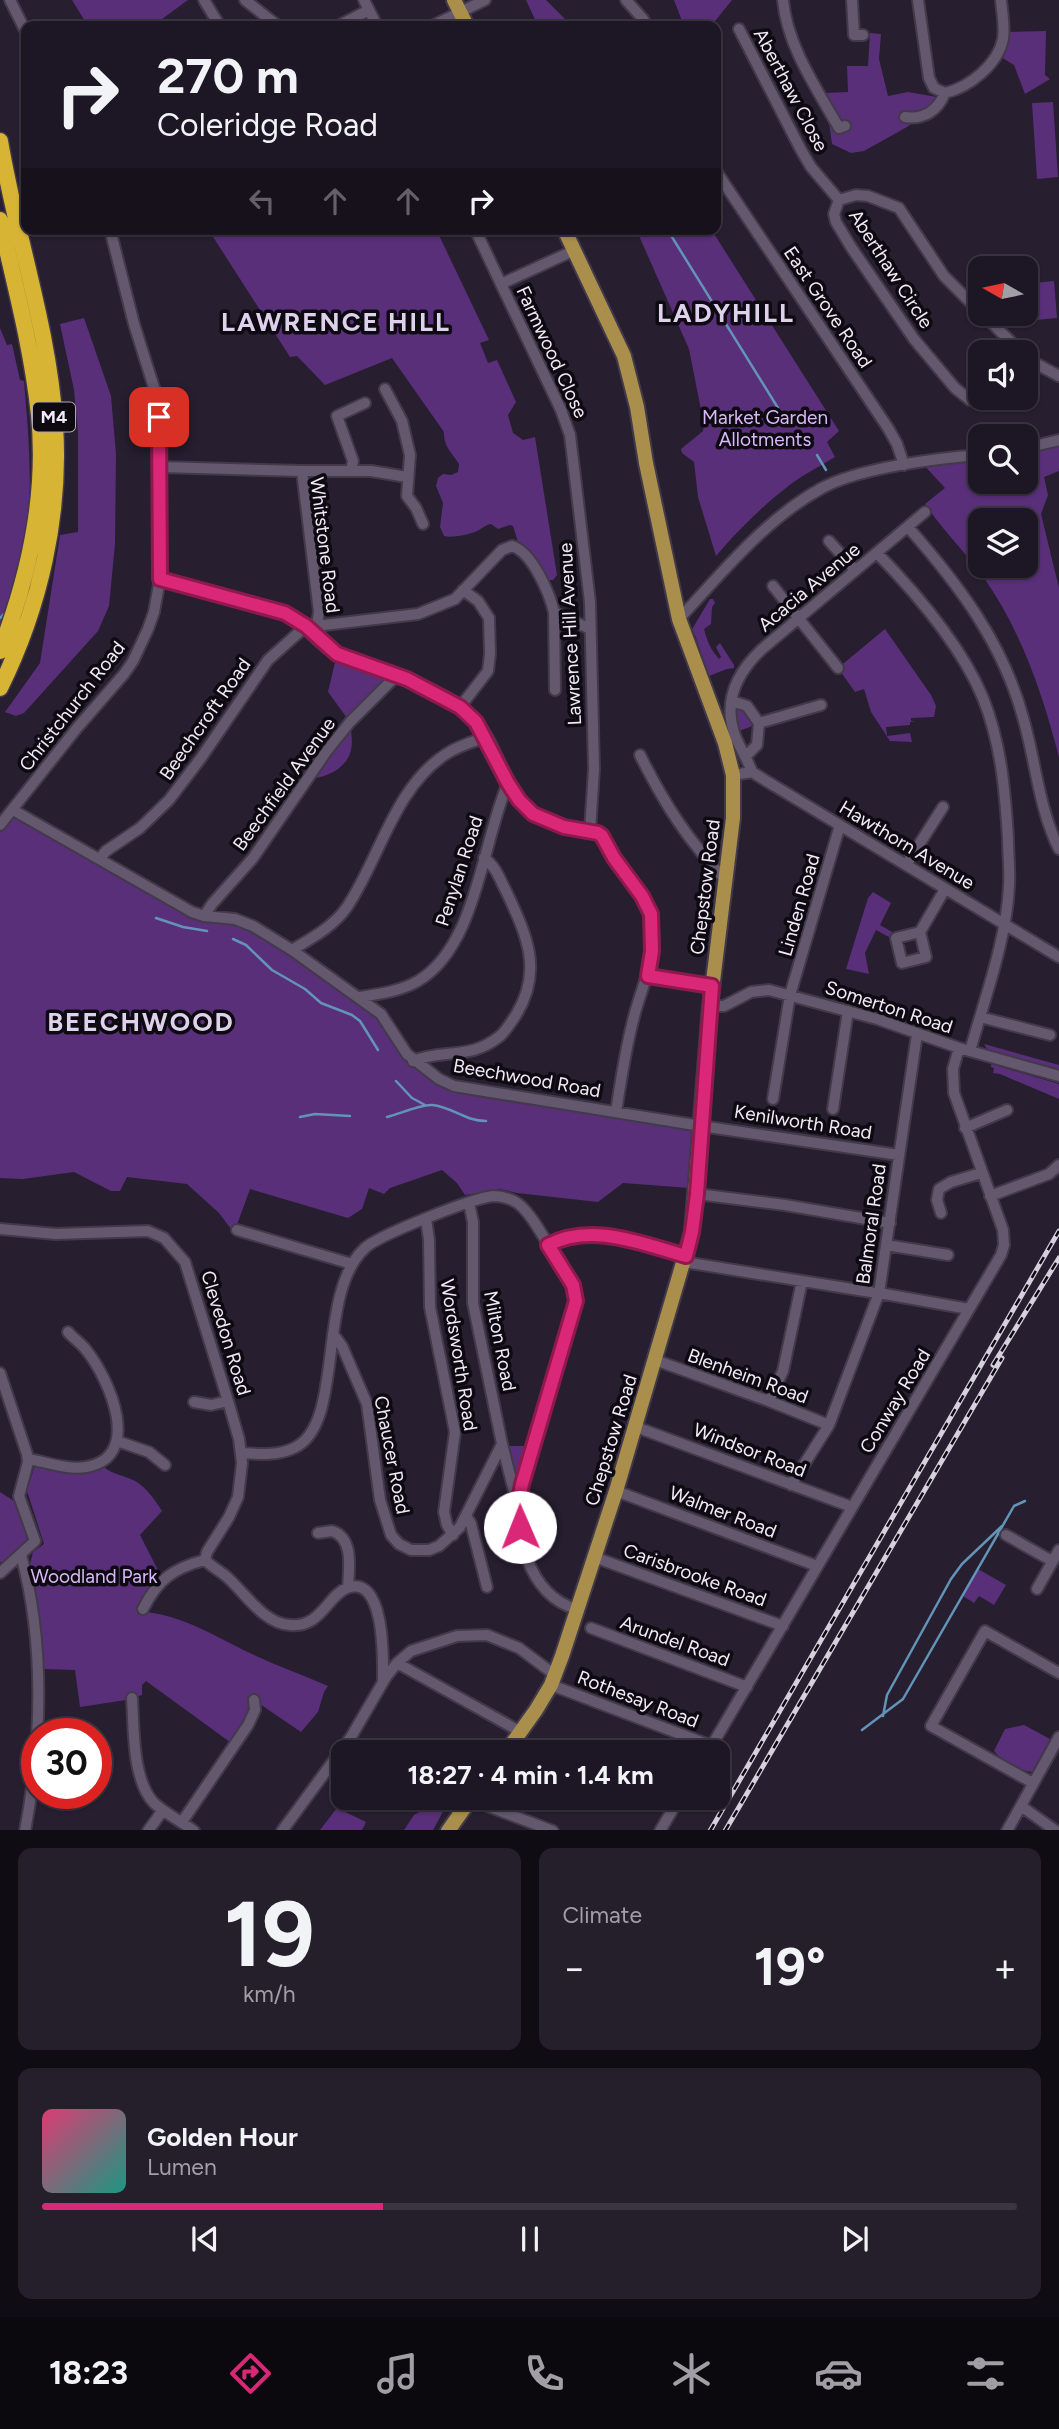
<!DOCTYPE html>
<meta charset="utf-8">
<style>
:root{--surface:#1d1624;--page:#251f2c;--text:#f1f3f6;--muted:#a09fa6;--line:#3b3541;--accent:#db2777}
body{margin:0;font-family:Figtree,sans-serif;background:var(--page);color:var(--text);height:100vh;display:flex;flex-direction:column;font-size:26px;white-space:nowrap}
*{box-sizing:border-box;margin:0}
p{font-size:23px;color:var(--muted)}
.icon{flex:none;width:38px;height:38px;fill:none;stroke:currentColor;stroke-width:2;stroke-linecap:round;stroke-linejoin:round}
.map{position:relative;height:1830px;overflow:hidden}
.panel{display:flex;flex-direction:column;gap:18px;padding:18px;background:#100c14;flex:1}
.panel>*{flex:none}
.banner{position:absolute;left:21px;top:21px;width:700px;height:214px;border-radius:14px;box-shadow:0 2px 5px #0004,0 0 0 2px var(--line);background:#1d1624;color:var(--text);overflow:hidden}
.needle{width:46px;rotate:279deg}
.tools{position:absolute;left:968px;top:256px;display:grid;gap:14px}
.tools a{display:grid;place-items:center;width:70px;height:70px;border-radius:14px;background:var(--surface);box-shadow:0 2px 5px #0004,0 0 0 2px var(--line);font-size:35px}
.speed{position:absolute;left:21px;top:1718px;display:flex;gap:14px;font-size:35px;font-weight:700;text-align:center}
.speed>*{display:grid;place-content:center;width:91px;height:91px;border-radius:50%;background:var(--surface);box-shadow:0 2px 5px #0004,0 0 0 2px var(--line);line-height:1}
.speed .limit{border:10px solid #d22;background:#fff;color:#111}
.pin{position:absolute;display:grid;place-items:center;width:60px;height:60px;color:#fff;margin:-30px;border-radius:14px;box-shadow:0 4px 10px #0006}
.me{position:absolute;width:77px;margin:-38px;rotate:359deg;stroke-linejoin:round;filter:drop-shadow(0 0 5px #0008)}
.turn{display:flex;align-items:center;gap:24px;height:147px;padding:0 21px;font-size:32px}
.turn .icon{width:91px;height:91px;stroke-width:2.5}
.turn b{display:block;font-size:49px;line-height:60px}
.lanes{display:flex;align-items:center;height:66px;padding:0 21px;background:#0003;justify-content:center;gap:35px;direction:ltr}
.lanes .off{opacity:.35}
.big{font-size:52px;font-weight:700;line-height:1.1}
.panel .widget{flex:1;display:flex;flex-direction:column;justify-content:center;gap:10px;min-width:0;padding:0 24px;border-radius:14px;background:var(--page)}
.panel .dial{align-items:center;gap:0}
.dial b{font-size:91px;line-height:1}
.song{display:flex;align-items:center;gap:21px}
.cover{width:84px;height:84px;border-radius:10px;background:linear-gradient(135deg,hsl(340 70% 55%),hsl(170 70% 35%))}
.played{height:7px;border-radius:4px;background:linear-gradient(90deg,var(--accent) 35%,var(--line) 35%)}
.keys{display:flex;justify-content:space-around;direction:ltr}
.heat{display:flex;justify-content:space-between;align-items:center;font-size:38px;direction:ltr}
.panel .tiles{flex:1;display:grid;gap:18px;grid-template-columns:1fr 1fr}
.widget:last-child{grid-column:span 2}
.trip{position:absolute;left:331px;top:1740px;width:399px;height:70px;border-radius:14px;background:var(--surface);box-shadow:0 2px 5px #0004,0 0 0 2px var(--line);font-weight:700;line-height:70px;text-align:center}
.tab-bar{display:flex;height:112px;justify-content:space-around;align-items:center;background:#0c090e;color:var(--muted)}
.tab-bar .icon{width:49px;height:49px}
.tab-bar .current{color:var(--accent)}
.tab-bar b{font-size:32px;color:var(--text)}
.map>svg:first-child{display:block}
</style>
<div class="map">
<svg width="1059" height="1831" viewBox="0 0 1059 1831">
<rect width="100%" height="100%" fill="#271e30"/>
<path fill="#592f79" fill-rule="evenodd" d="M72,0H188L162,19L166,26H88Z
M526,0H546L566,20L575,26H538Z
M674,0H732L711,26H684Z
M1046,31L1045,75L1050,79L1025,94L1014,65L1001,57L1007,32Z
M870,33L881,34L879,59L888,96L908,92L937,97L930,110L907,127L864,151L851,153L832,144L825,93L848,92L847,66H868Z
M1053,102L1058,177L1037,179L1032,103Z
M208,229H436L489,340L480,343L488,363L497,360L516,402L508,415L513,433L523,440L535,437L557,575L553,580H547L518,542L513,526L510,525L498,529L491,524C484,525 481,530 475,532C466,535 452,538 444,536L440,527L443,503L436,486L438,478L443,474L451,475L458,472L459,464C452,453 443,446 444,432L392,358L325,385L297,356L290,357Z
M636,229H711L839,431L827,442L835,457C824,464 812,470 801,477C771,497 739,529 716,556L698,497L694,462L682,453L681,449L703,431L704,425L689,349Z
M1054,281L1057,318L1036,320L1033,283Z
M84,318L111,396L116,454L115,544L109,606L98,631L24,713L16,716L5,712L40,663L60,535L78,532V433L74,390L60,324Z
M0,328L7,345L12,344L20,380L24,381C29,439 35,505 22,563C16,587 7,611 0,635Z
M1059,442V471L1044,477L1048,495L1041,514L1059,588V757C1042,692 1021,630 982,575C964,551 942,529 925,504L945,488L921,462L980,455V481H1026V448ZM980,520H1026V565H980Z
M710,599H713L715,603L712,607L711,624L704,629C707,641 711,650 719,659L721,657L716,647L720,643L734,665V668L727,669L709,676L695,635L691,631Z
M885,629L931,695L936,706L934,717L911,718V721L915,722H910V725L886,727L887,736L910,733L912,742L890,741L871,712L864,689L855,692L838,668Z
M337,654L396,676L350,722C351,731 353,741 351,750C347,769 325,778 308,779L350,722L328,692Z
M735,707L745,710L755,725L739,731Z
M13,810L192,912L235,919L360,997L401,1047L439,1079L701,1126L689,1188L623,1183L598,1202L517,1193L500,1189L465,1195L457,1183L442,1170L390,1188L384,1194L369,1188L362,1209L348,1218L250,1189L234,1233L219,1213L187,1184L127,1177L120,1191H111L74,1172L23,1179L0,1178V825Z
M873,892L891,903L880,925L892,932L889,937L876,930L865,953L869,974L846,969L868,898Z
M984,1044L1059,1065V1073L989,1052Z
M991,1064L1059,1084V1099L1000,1074L993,1073L994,1068L991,1067Z
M502,1446H533L519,1495Z
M38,1465L80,1472L104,1467C113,1475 124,1475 135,1481C146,1487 155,1500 162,1511L140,1535L163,1580L146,1612C184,1616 218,1638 252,1654C277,1666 303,1675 328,1686L324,1692L318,1712L301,1732L254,1700L234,1745L146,1681L142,1685V1695L126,1700L80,1707L75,1670L43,1669L41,1625L30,1564L33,1552L44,1544L27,1491L34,1468Z
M0,1492L14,1501L27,1535V1539L3,1563L0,1562Z
M978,1569L1006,1585L994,1605L979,1596L974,1603L963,1596Z
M1024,1725L1050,1739L1032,1772C1018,1770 1003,1761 994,1751L1005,1729Z
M419,1797H441L434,1801L445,1808L433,1830H404L414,1815L428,1807L411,1811Z
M337,1808L366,1822L362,1830H320Z"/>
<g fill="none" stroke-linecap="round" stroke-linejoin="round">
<path stroke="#6294b8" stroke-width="2.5" d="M667,229L778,408
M817,455L826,470
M0,618L4,614
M156,918L183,927L207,931
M233,939L246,945L272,970L305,989L321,1003L352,1015L360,1021L378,1050
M396,1081L412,1098L425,1105
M300,1117L315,1114L350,1116
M387,1117C400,1114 421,1104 432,1105C453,1107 464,1121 486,1121
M883,1716L887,1695L951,1579L962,1564L1002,1526
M862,1730L903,1699L1014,1506L1025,1501"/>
<g stroke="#423949" stroke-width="14">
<path id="minor" d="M10,0L26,32
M204,0L218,23
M245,0L278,26
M364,0L377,26
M626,0L643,19L647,26
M783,0C787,46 817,89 839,128L845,126
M852,0L854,35H863
M918,0L929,78L934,88L945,93C970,87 998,64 1003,39C1005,26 1002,13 1001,0
M338,26L369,10
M432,26L485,0
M739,29L801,150L811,167L839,200
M905,117C924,120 938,110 945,93
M716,171L888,428L897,444L904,465
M475,229L501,284
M575,250L501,284L561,410L570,435L590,602L594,769L590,831
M980,312L944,276L899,208L868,196L856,195L839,200L834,214L836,222L851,247L914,339L955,388L970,400L980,402L1007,403L1016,397
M982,313L1021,352
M1026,355L1035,363L1059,376
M1026,377L1035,363
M385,389L402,421L410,455L407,496L416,508L423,524
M1026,448L1059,440
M161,467L302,471L319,612L317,624L312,629
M302,471H371L407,477
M351,471L353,461L337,416L365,403
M908,527C959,585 1004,644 1024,721C1036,764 1039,809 1059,849
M829,541L855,570
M877,553C916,593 961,645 983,698C1001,743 1005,790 1008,838C1008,854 1010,870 1009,886C1007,938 984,1001 970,1051
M160,579L285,613C305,623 315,642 334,653C344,659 357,662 368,666C404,679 450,691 476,721C499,748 503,787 531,811C550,828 575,825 595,832C602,834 649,905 651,915C660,950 644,980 635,1013C626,1045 621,1079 616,1112
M773,586L838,668
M554,612L555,690
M679,619C722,573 765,519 822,488C859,468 938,458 980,455
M317,624L324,625L418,614L455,599L502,550L512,546C532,552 549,592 554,612L590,629
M732,701L747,706L759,723L757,745L746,756
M460,707L488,671L490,654L489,618L478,601L463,590
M759,723L821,705
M640,755C665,805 688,841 727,881
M752,772C748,760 741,750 736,738C722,703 736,674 761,650L925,512
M733,775L752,772L768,782L1059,957
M13,810L192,912L204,916L235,919L253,926L292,950L381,1014L407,1054L439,1079L454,1086L701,1126L899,1155
M0,825L77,728L124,674L133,661L148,629L154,612L160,579L159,417L156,394L134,324L110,229
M100,858L106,851L140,828L169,800L201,758L268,660L306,626
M906,865L943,807
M204,916L212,904L253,858L326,752L350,722L396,676
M920,932L896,938L902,963L926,957L920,932L945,889
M292,950C312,938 334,926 347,907C380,858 394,788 446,754C458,746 472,742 486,737
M648,976L712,986
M360,997C379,994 401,991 418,981C477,946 482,842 508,783
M710,1006H724L751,992L769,990L877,1019L959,1048L1059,1076
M980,1017L1050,1035
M413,1061C444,1048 469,1061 500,1036C506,1031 511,1022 516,1015C543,971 527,936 507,893C500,880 496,866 484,858
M773,1099L790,995L840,825
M833,1109L848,1011
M965,1128L1007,1110
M697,1194L785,1205L890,1223
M990,1196L1049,1174L1059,1165
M941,1213L937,1200L939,1189L951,1182L981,1173
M426,1219L429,1240L430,1307L455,1432L444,1512L447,1525L453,1535
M0,1229L56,1234L148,1231L164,1238L185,1262L228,1401L239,1439L242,1463L238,1497L229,1517L207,1552L205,1560
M237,1230L352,1264
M548,1245C592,1222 642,1244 686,1256
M886,1245L948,1255
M684,1262L871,1292
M879,1293L969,1309
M333,1334L342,1346L367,1404L380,1500L391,1535L399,1544L411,1550H429L439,1546L460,1527L502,1444L473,1303V1222L469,1203
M655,1360L769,1401L829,1425
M0,1373L27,1454L28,1462L19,1496L35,1541L0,1573
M769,1401L783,1371L802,1281
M194,1402L211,1405L228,1401
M636,1427L852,1507
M117,1441L149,1452L165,1465
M502,1444L517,1503
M241,1453C259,1454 277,1456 294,1448C346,1424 315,1294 365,1248C379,1235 473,1198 493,1196C500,1196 508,1198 514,1201C529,1208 546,1242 555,1256C565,1273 579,1288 574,1309L522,1484C511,1528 528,1597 577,1609
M28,1459C46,1462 67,1470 86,1467C144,1457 109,1379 87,1351C82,1344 74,1339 68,1332
M791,1485L829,1425L879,1293L917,1034
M616,1491L817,1566
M466,1516L471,1524L487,1587
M318,1533L332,1531C354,1538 349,1568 348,1587
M1006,1535L1052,1561
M21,1555C45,1643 42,1742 25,1831
M594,1557L783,1626
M205,1560C212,1567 220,1571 227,1577C245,1593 264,1624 290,1625C321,1628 328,1595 347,1588C386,1573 383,1663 383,1682
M1037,1589L1059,1550
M143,1609C158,1579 174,1568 205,1560
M591,1628L747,1687
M397,1663L521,1732
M551,1685L712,1746
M132,1698C134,1728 132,1780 154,1803C166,1814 181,1821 194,1831
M517,1737L525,1745L539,1752
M708,1752L1001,1255L1004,1245L1003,1230L954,1093L953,1069L959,1048
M1033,1783L931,1726L985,1631L1059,1673
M660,1797L677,1803
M485,1805L553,1831
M1021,1806L1056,1831
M182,1822L248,1725L255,1710L254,1700
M148,1831L163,1810
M282,1831L351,1737L386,1677L397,1663L411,1651L457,1636L487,1635L519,1648L555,1675
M660,1831L680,1797
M1007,1831L1059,1737"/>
</g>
<g stroke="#423949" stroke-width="18">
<path id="major" d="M454,0L467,26
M506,1752L536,1710L551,1685L562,1656L616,1491L692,1232L710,1006L733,818V775L725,743L679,619L646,463L637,407L624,356L564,229
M448,1831L472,1797"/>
</g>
<g stroke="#423949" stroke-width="19">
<path id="highway" d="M0,141C16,236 49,329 55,425C61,515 40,607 0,688
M0,220C15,285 32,349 39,415C47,496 29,576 0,651"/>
</g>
<use href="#minor" stroke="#63586e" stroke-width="10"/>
<use href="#major" stroke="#a98f4b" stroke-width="14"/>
<use href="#highway" stroke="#d7b434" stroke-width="16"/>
<g stroke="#d6cfdd" stroke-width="5">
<path id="rail" d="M993,1365L1059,1258
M710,1831L1059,1231
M725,1831L1002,1358"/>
</g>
<use href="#rail" stroke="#0e0a12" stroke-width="2.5" stroke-dasharray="8" stroke-linecap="butt"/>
</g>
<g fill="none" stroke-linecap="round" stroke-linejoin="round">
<g stroke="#8e194d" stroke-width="18">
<path id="route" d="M159,417L160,579L285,613L306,626L337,654L407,679L460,707L476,722L508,783L519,800L533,814L564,827L598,833L602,836L614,858L642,896L651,914L652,951L648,976L712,986L697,1194L692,1232L686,1256C642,1244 592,1222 548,1245L573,1285L576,1301L522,1484L518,1506L520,1527"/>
</g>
<use href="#route" stroke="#db2777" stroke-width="12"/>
</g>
<g text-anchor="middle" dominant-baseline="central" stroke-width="7" stroke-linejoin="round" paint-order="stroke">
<rect fill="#0e0a12" stroke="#ada7b2" stroke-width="2" x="33" y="402.5" width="42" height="29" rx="5"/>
<g font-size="18" font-weight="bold" fill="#f1eaf7">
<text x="54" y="417">M4</text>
</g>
<g font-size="19" fill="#f1eaf7" stroke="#0e0a12">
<text transform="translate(791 90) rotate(62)">Aberthaw Close</text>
<text transform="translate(891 269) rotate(57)">Aberthaw Circle</text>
<text transform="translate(828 307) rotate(56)">East Grove Road</text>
<text transform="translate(552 352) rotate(65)">Farmwood Close</text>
<text transform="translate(325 545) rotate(83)">Whitstone Road</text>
<text transform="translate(809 587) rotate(-40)">Acacia Avenue</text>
<text transform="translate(570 634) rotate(-93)">Lawrence Hill Avenue</text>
<text transform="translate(72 706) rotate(-52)">Christchurch Road</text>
<text transform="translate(205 719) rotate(-55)">Beechcroft Road</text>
<text transform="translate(284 784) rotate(-54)">Beechfield Avenue</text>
<text transform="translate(907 845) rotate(31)">Hawthorn Avenue</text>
<text transform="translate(459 871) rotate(-72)">Penylan Road</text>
<text transform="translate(705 887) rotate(-83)">Chepstow Road</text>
<text transform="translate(799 905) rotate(-74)">Linden Road</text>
<text transform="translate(889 1007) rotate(18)">Somerton Road</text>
<text transform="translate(527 1078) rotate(10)">Beechwood Road</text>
<text transform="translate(803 1122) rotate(9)">Kenilworth Road</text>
<text transform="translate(871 1224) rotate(-82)">Balmoral Road</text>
<text transform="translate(226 1333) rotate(73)">Clevedon Road</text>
<text transform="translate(500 1341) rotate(79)">Milton Road</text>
<text transform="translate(459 1355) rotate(81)">Wordsworth Road</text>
<text transform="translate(748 1376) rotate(20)">Blenheim Road</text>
<text transform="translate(895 1401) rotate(-59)">Conway Road</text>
<text transform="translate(611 1440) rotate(-73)">Chepstow Road</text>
<text transform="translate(750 1450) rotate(21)">Windsor Road</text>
<text transform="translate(392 1455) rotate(79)">Chaucer Road</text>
<text transform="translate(723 1512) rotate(21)">Walmer Road</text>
<text transform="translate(695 1575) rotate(20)">Carisbrooke Road</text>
<text transform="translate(675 1641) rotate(20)">Arundel Road</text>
<text transform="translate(638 1699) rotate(21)">Rothesay Road</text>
</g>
<g font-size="19" fill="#d9b8f7" stroke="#0e0a12">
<text x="765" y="417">Market Garden<tspan x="765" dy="22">Allotments</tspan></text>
<text x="94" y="1576">Woodland Park</text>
</g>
<g font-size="26" font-weight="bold" letter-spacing="2" fill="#ded1eb" stroke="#0e0a12">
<text x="726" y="313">LADYHILL</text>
<text x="336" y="322">LAWRENCE HILL</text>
<text x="141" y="1022">BEECHWOOD</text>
</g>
</g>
</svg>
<div class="tools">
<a><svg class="needle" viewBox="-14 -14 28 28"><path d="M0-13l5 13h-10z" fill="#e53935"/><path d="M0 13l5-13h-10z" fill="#a09fa6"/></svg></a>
<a><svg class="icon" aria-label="sound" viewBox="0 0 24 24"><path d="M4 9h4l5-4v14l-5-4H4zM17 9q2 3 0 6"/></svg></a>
<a><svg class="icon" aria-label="search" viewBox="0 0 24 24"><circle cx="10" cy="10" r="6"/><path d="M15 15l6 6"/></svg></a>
<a><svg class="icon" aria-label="layers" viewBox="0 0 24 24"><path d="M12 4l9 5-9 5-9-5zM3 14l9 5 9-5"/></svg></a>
</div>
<div class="speed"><div class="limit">30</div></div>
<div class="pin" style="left:159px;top:417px;background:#d93025"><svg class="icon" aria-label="arrive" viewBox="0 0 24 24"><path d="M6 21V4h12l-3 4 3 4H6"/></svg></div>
<svg class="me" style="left:520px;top:1527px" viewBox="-20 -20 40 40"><circle r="19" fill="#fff"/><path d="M0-13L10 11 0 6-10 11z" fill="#db2777"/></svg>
<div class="trip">18:27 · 4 min · 1.4 km</div>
<div class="banner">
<div class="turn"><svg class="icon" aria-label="right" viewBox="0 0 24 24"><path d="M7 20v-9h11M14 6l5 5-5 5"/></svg><div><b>270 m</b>Coleridge Road</div></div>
<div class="lanes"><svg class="icon off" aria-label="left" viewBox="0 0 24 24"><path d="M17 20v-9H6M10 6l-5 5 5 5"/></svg><svg class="icon off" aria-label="ahead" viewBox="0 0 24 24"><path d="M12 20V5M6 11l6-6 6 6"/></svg><svg class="icon off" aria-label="ahead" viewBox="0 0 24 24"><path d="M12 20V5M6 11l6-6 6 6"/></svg><svg class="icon" aria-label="right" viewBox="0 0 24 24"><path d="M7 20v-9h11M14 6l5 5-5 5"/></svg></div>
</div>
</div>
<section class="panel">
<div class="tiles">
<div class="widget dial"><b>19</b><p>km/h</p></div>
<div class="widget"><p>Climate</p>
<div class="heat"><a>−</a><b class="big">19°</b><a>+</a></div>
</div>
<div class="widget">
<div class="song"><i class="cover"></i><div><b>Golden Hour</b><p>Lumen</p></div></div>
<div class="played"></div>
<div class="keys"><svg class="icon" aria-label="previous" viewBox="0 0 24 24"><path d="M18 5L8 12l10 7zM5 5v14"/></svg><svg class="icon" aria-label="pause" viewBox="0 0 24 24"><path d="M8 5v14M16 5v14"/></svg><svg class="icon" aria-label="next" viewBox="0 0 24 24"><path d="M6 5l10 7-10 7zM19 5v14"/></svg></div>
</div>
</div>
</section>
<nav class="tab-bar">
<b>18:23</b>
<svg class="icon current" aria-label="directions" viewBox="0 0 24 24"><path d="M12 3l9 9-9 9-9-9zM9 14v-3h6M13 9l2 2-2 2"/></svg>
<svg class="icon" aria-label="music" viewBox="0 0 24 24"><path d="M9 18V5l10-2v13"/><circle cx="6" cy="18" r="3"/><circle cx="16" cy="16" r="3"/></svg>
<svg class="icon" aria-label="phone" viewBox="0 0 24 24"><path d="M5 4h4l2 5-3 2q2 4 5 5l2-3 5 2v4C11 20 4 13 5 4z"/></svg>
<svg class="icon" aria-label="climate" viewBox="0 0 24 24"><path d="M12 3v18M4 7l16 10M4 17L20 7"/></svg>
<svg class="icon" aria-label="car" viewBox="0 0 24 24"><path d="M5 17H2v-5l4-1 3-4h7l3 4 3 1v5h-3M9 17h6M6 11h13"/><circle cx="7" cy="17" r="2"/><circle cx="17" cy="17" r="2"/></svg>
<svg class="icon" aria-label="filters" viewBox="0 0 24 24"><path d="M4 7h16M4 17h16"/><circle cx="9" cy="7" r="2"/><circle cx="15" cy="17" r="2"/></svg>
</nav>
